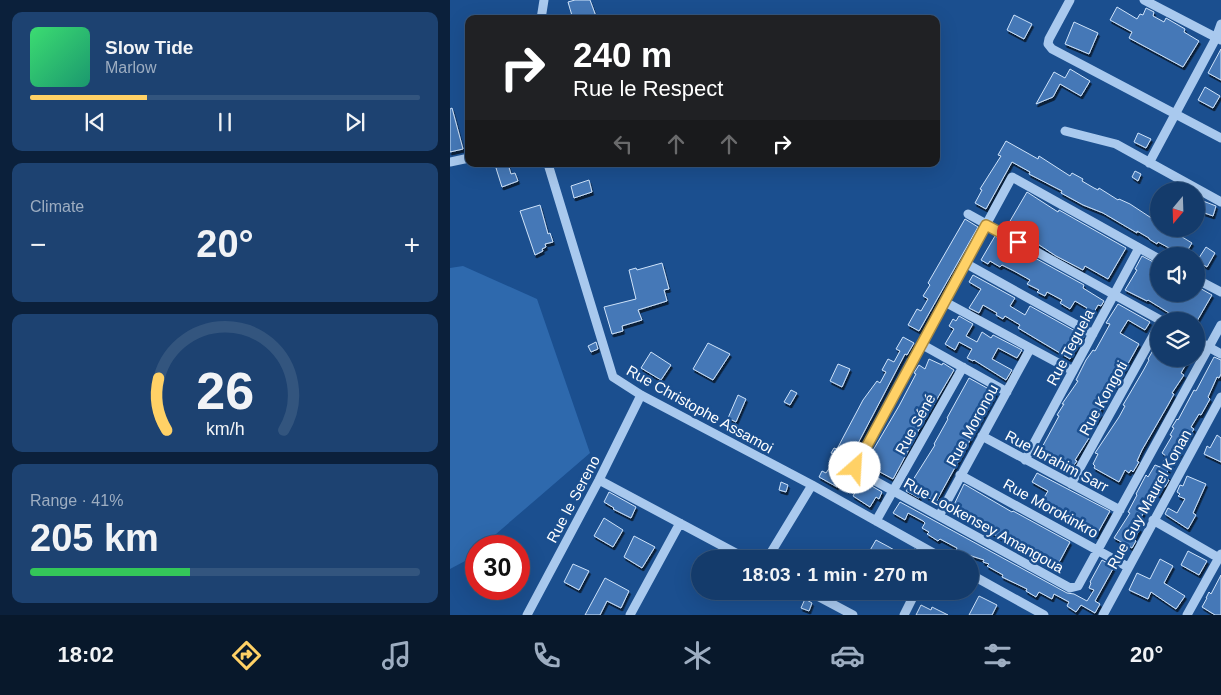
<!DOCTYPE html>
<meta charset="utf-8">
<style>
:root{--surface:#143b6b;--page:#1d4271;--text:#f1f3f6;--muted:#9dadc1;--line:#33557e;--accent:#ffd166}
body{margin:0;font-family:Arial,sans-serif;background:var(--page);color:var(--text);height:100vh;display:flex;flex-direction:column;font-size:19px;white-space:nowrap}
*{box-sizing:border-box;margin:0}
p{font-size:16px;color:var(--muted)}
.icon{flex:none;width:28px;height:28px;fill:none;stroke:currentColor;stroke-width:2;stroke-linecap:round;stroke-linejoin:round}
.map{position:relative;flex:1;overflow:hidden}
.drawer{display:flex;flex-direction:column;gap:12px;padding:12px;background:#0b203b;width:450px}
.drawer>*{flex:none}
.top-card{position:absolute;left:15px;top:15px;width:475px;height:152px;border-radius:10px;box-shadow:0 5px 20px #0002,0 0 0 1px var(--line);background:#202124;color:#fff;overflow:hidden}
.needle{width:32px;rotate:199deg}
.controls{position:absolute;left:700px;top:182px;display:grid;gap:10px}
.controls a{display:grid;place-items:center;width:55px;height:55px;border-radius:50%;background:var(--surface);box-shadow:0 5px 20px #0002,0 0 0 1px var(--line);font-size:25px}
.speed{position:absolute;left:15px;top:535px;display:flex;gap:10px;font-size:25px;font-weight:700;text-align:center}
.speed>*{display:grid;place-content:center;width:65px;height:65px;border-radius:50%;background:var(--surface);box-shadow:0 5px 20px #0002,0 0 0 1px var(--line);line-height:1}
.speed .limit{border:8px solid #d22;background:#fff;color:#111}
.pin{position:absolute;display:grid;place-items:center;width:42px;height:42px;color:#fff;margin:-21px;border-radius:10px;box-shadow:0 2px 8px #0006}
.me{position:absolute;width:55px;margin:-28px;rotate:26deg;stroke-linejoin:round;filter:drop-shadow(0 0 4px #0008)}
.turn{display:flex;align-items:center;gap:18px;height:105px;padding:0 25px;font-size:22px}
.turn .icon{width:65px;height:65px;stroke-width:2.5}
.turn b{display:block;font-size:35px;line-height:42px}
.lanes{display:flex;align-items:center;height:48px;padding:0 25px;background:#0003;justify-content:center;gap:25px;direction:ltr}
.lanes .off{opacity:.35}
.big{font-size:38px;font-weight:700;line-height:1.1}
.drawer .card{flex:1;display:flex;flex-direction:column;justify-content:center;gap:8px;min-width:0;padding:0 18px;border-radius:10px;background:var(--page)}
.drawer .dial{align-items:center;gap:0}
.dial svg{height:130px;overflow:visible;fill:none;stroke:var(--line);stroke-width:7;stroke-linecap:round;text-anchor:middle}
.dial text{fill:var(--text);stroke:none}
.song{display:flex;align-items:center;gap:15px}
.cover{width:60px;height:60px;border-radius:8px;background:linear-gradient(135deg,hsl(140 70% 55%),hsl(160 70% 35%))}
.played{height:5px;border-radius:2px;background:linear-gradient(90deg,var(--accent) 30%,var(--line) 30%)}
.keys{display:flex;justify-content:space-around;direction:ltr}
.heat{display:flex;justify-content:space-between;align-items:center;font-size:28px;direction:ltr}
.charge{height:8px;border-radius:4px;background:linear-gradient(90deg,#34c759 41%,var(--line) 0)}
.trip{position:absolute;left:241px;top:550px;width:288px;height:50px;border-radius:25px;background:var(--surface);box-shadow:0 5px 20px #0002,0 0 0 1px var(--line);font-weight:700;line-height:50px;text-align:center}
.dock{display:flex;height:80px;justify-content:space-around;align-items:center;background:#08182b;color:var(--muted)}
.dock .icon{width:35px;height:35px}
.dock .on{color:var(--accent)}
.dock b{font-size:22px;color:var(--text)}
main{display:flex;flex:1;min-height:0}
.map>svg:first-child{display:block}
</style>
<main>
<section class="drawer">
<div class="card">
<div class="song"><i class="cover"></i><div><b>Slow Tide</b><p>Marlow</p></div></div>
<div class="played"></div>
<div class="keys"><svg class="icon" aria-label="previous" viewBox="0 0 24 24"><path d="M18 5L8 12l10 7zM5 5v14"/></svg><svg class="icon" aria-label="pause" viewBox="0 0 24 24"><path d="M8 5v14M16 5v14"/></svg><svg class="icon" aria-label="next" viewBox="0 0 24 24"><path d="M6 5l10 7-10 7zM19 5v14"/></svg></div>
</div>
<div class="card"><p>Climate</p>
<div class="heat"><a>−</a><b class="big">20°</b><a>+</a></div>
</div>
<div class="card dial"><svg viewBox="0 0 100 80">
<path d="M14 69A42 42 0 1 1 86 69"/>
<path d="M14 69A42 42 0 0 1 9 37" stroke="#ffd166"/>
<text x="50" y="56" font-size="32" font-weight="700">26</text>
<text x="50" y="72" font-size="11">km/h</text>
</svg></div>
<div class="card"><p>Range · 41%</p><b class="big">205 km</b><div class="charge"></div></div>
</section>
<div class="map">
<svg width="771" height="615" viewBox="0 0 771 615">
<defs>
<filter id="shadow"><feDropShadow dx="1.5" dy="3" stdDeviation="0" flood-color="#0009"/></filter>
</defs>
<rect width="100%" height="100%" fill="#1b4f8f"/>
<path fill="#2e69ad" d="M13,266L87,299L140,453L32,546H26V551L15,561L0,569V268Z"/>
<path fill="#4478b7" stroke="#cfe3fa" filter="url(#shadow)" d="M125,0H140L147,19H123L118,2Z
M667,7L687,19L690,14L693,15L696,8L704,12L703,16L714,22L716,18L735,29L734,32L749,41L733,67L679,38L682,32L660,20Z
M564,15L582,24L574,39L557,30Z
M624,22L648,33L639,54L615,44Z
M771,49V80L758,73Z
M620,69L640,81L631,96L610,84L603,97L586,104L604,72L615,78Z
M755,87L770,96L763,108L748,100Z
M2,108L13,149L0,152V109Z
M688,133L701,139L696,148L684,142Z
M556,141L588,159L589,156L620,176L622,173L633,179L632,181L644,188L648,190L649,188L668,200L669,199L680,204L709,223V229H719L742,243L734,256L708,242L707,244L699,239V238L687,231V233L653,213L633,205L611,193L612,191L579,174L580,172L562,162L536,209L525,203L532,190L530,189L551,156L548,155Z
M58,164L61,174L65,173L68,181L52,187L46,168Z
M685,171L691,174L688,181L682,177Z
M139,180L142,192L124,198L121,186Z
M577,192L608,212L609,210L676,248L658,279L635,266L633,270L606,256L580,239L582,237L568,229L566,233L556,228Z
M753,201L766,206L763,216L749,211Z
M90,205L98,234L100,233L103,242L95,244L96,247L92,249L93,251L85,255L70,211Z
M515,219L528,227L469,331L458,325L467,309L471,311L478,299L473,296L480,285L478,283Z
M545,236L634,285L633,288L654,301L651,306L648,305L643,314L635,310L637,308L625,301L620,309L610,303L612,300L597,292L595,296L587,292L589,290L577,284L580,280L564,271L552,265L550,267L540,261L538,264L531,260Z
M756,247L765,253L757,267L747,261Z
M692,256L709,265V294H723L732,299L736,294H746V286L762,295L747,321H739L733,318L732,321L698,300L697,301L675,290L687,270L685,269Z
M212,263L219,289L214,290L217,301L188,310L192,320L172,326L173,331L162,334L154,307L186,299L179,270L186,268L187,270Z
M523,275L565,298L560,306L575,315L580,306L634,336L620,359L568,328L570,325L555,316L553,319L546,315L547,313L533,305L529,313L519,308L531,289L519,282Z
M668,304L700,322L695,330L678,320L670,333L689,344L665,387L662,385L654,399L656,400L649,413L651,414L646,422L642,420L634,435L639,438L625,460L627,461L622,468L617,465L616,467L592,455L593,453L590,451L609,416L607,415L614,404H612L628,381L626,380L636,360L643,350L645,351L660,324L656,323Z
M509,316L523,324L516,336L527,342L532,332L541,338L543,335L572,350L567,358L548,348L542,359L562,370L556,380L524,360L523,361L517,358L522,349L509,342L505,350L495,344L504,329L499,326L503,319L506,321Z
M453,337L464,343L457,355L455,354L394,470L432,492L429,499L426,497L420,507L403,496L407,489L396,482L394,486L389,483L387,487L369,477L372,471L376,473L384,461L382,460L385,455L381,453L384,448L387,449L413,400L427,381L430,383L436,372L432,370L438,359L444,362L450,351L446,349Z
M709,340V359H739L731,373L734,375L722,393L724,394L718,405L692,450L687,461L689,462L683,472L681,470L679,473L675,470L669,482L644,468L645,466L643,464L648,454L645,453L669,417L675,406L673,405L693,371L699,360L698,359Z
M146,342L148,349L141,352L138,346Z
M258,343L280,354L263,380L243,369Z
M201,352L221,365L211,380L191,368Z
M764,357L771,360V374L769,378L767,377L758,397L760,399L751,415L749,414L741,427L744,429L739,437L737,435L729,450L731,452L715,475L719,477L717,480H719L715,487H714L709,495L705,493L686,526L690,529L684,539L686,541L682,548L664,538L680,513L678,512L687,495L686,494L696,475L698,477L705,465L710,467L716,456L712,453L722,436L720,435L724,428L722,427L727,419L728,420L744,390L746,391Z
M479,359L492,365L493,363L504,370L464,438H465L443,479L415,464L449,406L466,374L464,373L469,365L475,369Z
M388,364L400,369L392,387L380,381Z
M519,378L546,393L486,502L472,494L469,498L456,491L485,445L484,444L498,419L497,418Z
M341,390L347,393L340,405L334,402Z
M288,395L296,399L286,422L278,418Z
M767,435L771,438V462L754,454L757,446L760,448Z
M587,473L660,511L646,536L600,510L599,511L589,506L598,491L582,482Z
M737,476L756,484L743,513L746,515L738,529L715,514L718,508L727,513L735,499L728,496L730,494L727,492L730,485L733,486Z
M331,482L338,485L336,492L329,490Z
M514,484L562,512L563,511L620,542L606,568L501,511Z
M159,492L186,507L181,518L163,509L164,508L154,502Z
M450,502L617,593L624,594L637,601L644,590L639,588L641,583L640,582L652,560L664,567L645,601L650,604L645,613L631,605L626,612L617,606L619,602L604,594L602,599L589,592L586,597L576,591L577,589L552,577L553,575L537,566L539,564L533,562L534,560L506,551L507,548L490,539L488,541L477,534L479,532L472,528L475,523L473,521L458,513L455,520L443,513Z
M154,518L173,530L163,547L144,536Z
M184,536L205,547L192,568L174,557Z
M426,540L439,547L460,559H415Z
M464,549L473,554L472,559H460Z
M738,551L757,561L749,575L731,565Z
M710,559L723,566L714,583L735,596L726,609L701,592L698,599L679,590L687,573L700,579Z
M123,564L139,571L129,590L114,582Z
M771,575V615H765L752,607L757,598H756L759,592L761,594Z
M155,578L179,591L171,608L157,601L150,615H135Z
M529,596L547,605L542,615H519Z
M355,599L362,603L359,611L351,608Z
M471,605L481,610L482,607L498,615H466Z"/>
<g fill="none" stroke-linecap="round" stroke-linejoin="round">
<path stroke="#a9c9ee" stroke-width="9" d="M620,0L599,39L598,44L602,49L771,138
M694,0L771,40
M91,19L94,0
M615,131L666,144L771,202
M0,162L19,158
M699,163L766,38L771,24
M98,164L163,377L191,395L362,485L494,559
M518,214L712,321
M709,259L562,177L406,464L405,467L407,471L620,588L628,586L771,325
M515,263L643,334
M746,279L771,292
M495,302L623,371
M746,340L771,354
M471,344L557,392
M532,436L670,510
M575,460L689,248
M510,475L678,567
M149,480L297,559
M621,484L709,325
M489,516L580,349
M703,520L769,558
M426,521L513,367
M317,559L362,485
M520,574L594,615
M358,591L403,615
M77,615L149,480L191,395
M180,615L230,523
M454,615L466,591
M653,615L771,397
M737,615L771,554"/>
</g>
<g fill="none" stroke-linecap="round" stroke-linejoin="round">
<g stroke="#a68842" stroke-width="12">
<path id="route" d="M405,468L536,225L568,242"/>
</g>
<use href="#route" stroke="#ffd166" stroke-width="9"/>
</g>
<g text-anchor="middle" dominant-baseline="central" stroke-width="5" stroke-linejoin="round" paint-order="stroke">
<g font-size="15" fill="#fff" stroke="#1b4f8f">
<text transform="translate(620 347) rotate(-62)">Rue Teguela</text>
<text transform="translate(653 398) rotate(-61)">Rue Kongoti</text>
<text transform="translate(250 409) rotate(29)">Rue Christophe Assamoi</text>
<text transform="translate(465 424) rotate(-61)">Rue Séné</text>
<text transform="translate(522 425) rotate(-61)">Rue Moronou</text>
<text transform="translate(607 461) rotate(28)">Rue Ibrahim Sarr</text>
<text transform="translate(123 499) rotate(-62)">Rue le Sereno</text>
<text transform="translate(699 499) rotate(-61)">Rue Guy Maurel Konan</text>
<text transform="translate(601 508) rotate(29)">Rue Morokinkro</text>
<text transform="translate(534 525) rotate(29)">Rue Lookensey Amangoua</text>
</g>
</g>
</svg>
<div class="controls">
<a><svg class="needle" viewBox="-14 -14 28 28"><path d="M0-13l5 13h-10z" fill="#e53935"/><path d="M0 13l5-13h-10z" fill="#9dadc1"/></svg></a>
<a><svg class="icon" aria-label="sound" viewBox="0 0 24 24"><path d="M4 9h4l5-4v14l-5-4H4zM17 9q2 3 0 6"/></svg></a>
<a><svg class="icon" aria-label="layers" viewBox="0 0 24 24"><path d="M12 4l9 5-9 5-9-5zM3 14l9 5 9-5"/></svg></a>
</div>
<div class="speed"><div class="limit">30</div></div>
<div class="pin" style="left:568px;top:242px;background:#d93025"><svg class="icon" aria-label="arrive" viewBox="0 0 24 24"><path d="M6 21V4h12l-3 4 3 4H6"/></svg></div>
<svg class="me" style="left:405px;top:468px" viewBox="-20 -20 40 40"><circle r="19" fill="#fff"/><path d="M0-13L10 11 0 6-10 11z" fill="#ffd166"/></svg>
<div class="trip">18:03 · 1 min · 270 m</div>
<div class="top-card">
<div class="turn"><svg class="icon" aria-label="right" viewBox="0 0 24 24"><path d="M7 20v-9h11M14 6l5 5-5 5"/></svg><div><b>240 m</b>Rue le Respect</div></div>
<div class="lanes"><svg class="icon off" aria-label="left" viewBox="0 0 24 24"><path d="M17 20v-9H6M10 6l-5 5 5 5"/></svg><svg class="icon off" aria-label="ahead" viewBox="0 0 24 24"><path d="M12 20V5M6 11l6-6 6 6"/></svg><svg class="icon off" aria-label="ahead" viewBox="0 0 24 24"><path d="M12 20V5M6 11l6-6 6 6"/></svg><svg class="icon" aria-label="right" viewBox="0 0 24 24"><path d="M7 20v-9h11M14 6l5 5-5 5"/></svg></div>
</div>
</div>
</main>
<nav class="dock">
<b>18:02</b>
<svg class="icon on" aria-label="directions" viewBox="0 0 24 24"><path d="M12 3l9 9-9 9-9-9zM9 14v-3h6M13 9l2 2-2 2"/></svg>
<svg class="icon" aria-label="music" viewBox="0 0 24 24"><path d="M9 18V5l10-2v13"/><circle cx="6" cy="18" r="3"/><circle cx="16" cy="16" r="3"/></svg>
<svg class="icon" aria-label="phone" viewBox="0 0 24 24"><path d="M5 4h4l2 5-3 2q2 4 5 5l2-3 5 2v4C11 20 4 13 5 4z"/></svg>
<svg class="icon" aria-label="climate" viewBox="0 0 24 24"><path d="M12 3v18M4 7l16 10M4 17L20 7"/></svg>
<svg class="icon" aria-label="car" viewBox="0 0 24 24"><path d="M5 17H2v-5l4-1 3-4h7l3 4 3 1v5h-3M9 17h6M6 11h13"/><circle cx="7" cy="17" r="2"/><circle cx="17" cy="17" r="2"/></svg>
<svg class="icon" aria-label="filters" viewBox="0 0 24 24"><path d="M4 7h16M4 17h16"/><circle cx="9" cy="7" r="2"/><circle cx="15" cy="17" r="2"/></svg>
<b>20°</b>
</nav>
